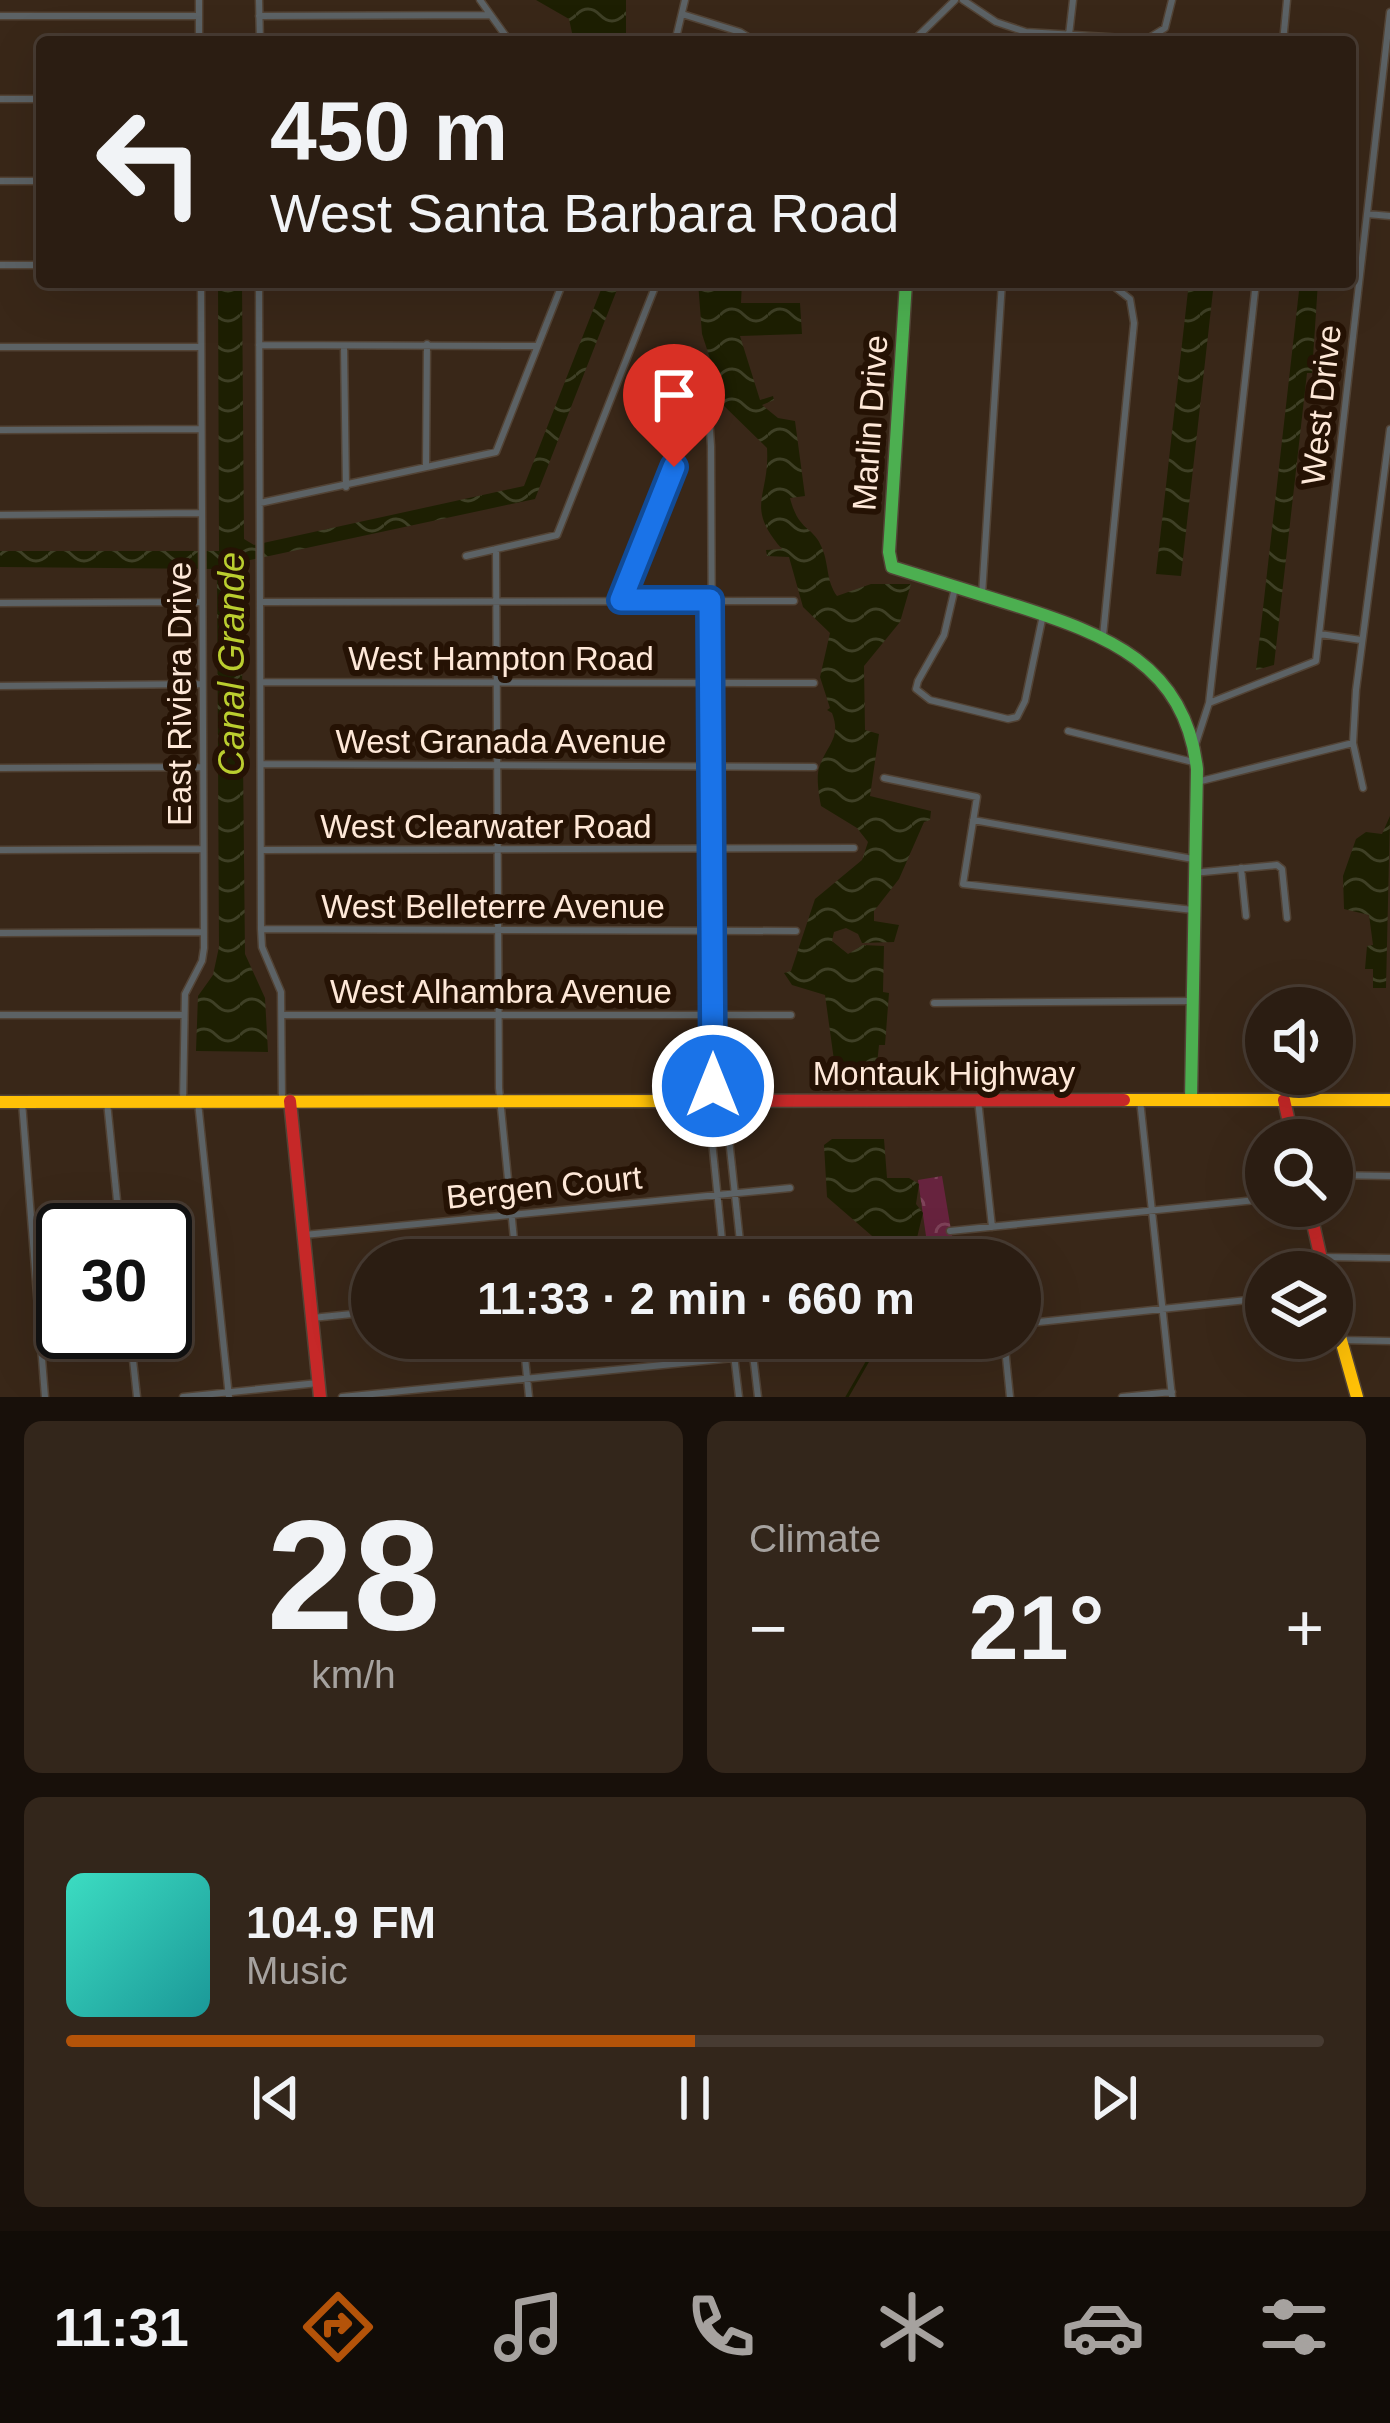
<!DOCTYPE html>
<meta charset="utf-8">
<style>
:root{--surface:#2b1d12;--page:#33261b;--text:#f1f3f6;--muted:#a6a29f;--line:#473b32;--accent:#b45309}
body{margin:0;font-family:Arial,sans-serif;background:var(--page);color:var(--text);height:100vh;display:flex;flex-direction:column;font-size:45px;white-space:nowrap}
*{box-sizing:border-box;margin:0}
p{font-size:39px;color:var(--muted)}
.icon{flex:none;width:66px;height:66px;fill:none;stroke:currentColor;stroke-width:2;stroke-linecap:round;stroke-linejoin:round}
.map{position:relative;height:1397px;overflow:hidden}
.sheet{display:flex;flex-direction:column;gap:24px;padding:24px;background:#18100a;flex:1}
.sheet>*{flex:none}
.guide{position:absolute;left:36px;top:36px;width:1320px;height:252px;border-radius:12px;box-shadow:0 12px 48px #0002,0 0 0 3px var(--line);background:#2b1d12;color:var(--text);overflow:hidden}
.controls{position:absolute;left:1245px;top:987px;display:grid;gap:24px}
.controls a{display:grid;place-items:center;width:108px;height:108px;border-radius:50%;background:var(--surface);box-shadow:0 12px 48px #0002,0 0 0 3px var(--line);font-size:60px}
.speed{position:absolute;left:36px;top:1203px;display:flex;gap:24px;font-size:60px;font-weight:700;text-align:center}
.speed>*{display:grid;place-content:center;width:156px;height:156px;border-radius:50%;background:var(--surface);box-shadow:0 12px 48px #0002,0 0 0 3px var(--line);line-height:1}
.speed .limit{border:6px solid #111;border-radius:18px;background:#fff;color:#111}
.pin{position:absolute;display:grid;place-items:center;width:102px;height:102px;color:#fff;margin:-123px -51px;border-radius:50% 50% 50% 0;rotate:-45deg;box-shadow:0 0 12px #0007}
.pin .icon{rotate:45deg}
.me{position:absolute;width:132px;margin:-66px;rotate:0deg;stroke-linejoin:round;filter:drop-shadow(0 0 9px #0008)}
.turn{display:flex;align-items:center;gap:42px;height:252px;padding:0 36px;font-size:54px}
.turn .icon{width:156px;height:156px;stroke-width:2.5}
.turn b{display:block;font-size:84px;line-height:102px}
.big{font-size:90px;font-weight:800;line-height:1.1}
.sheet .widget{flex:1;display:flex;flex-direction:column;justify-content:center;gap:18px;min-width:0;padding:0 42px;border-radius:18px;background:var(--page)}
.sheet .dial{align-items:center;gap:0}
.dial b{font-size:156px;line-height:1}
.song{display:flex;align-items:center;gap:36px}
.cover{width:144px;height:144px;border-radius:18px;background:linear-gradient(135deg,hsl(170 70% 55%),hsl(180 70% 35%))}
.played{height:12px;border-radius:6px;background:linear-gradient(90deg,var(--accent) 50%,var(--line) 50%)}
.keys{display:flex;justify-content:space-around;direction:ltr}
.heat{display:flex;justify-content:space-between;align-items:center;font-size:66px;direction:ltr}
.sheet .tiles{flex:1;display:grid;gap:24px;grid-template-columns:1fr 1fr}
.widget:last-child{grid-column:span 2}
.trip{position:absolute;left:351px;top:1239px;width:690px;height:120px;border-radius:60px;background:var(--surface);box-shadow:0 12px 48px #0002,0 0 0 3px var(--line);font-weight:800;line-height:120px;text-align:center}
.tab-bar{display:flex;height:192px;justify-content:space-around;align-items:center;background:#110c07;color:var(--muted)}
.tab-bar .icon{width:84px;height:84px}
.tab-bar .selected{color:var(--accent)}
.tab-bar b{font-size:54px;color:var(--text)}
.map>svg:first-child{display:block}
</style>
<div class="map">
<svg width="1390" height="1397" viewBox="0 0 1390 1397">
<defs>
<pattern id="forest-crowns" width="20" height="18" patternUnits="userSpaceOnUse" patternTransform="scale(3)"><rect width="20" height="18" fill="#67233e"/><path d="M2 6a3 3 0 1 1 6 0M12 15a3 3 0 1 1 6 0" fill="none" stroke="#7e4359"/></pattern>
<pattern id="water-waves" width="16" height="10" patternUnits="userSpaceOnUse" patternTransform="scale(3)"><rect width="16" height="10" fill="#1d1f02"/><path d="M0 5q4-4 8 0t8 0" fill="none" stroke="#3f4026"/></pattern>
</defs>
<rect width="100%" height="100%" fill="#392718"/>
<path fill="url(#forest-crowns)" d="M942,1176L956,1260H901L912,1255L926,1236L918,1180Z"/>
<path fill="url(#water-waves)" d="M536,0H626V42H574L569,19Z
M218,282H242L244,539L254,545L524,486L604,282H620L535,499L241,562L245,954L265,998L268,1052L196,1051L198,996L213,975L219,947L217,569L0,567V551H219Z
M698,282H742L741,303H800L802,334L740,336L760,400L773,396L774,400L762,405L778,418L795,421L805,496L790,498C799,533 813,525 822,548C829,564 826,581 837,596L871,584H911L900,622L864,666L865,730L879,734L870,796L931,811L930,820L924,822L899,879L874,911V921L899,925L894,942L862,943L858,934L846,928L834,932L832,941L848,954L863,945L884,946L883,992L889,993L885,1045H879L877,1064L889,1066L887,1085L851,1087L848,1080L837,1082L825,995L792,985L784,973L791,971L815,899L862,860L868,842L857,828L821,806C819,795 816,778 819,768C826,745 842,739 832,713L827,710L830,708L820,677L830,633L803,607L789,557L767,556L766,550L782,549C744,505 770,498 767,448L721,403L713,404L708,392L715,374L702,334Z
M1189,282H1214L1181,576L1156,574Z
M1300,282H1318L1312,373H1307L1274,665L1256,670Z
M1390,816L1386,988H1373V969H1365L1367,946L1373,945L1369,915L1344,909L1343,876L1356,839L1366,832L1382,834Z
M832,1139H884L887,1178H909L919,1184L916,1204L923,1213L914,1250L910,1253L879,1242L827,1197L824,1145Z"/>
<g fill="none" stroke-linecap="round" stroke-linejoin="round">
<path stroke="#1d1f02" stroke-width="3" d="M892,1260L896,1245
M847,1397L881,1338"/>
<g stroke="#524335" stroke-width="9">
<path id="street" d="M259,0L260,42
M480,0L510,42
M963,0L996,22L1026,32L1139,39L1149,38L1165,28L1172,0
M682,14L740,32L756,42
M0,16H199
M259,16L490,15
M1069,35L1073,0
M199,42V0
M675,42L685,0
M912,42L955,0
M1283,42L1287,0
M0,99H42
M0,181H42
M1367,214L1390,216
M0,265H42
M259,282L261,929L262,947L281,992L282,1101
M1100,282L1111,284L1130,299L1134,323L1103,636
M259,345L537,346
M0,347H200
M344,347L346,487
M701,402L709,416L711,446L714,1099L709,1111L724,1260
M0,430L200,429
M426,466L427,344
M260,503L496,452L563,282
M0,515L200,513
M496,549L499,1088L516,1260
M466,556L557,535L657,282
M955,588L944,635L918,681L916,689L930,700L1008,719L1017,717L1025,701L1043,615
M982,595L1002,282
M621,600L701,403
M261,602L794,601
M0,603L200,602
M1320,634L1361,640
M261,682L814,683
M0,686L202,684
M1209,703L1316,661L1390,12
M1068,731L1197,763
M1195,746L1209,703L1256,282
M261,764L814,767
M0,768L203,767
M884,778L977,797L963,884L1193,910
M1197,782L1353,743
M1363,788L1353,743L1356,690L1390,429
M973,820L1193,859
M0,850L203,849
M262,850L854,848
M1241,868L1246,916
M1193,873L1277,865L1282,869L1287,918
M261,929L796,931
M0,933L204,932
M934,1003L1192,1001
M0,1015H182
M282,1015H791
M978,1100L992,1227
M1140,1100L1172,1397
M183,1101L185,994L202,961L204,948L201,282
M22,1102L45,1397
M107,1102L120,1230
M198,1102L229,1397
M717,1102L726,1111L742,1260
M1332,1175L1390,1176
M950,1231L1266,1199
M304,1235L790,1188
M1322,1257L1390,1258
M312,1318L372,1312
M1020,1324L1266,1298
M130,1332L137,1397
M523,1338L529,1397
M732,1338L739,1397
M751,1338L758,1397
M1004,1338L1010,1397
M1340,1340L1390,1341
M183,1397L318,1383
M342,1397L753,1356L856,1338
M1122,1397L1172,1392"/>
</g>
<g stroke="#524335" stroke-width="15">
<path id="fast" d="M906,282L889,552L892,567C934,580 975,593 1017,606C1107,635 1185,664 1197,769L1191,1099"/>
</g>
<g stroke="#524335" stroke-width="15">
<path id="slow" d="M1124,1100H1390
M0,1102L706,1101
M1332,1308L1357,1397"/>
</g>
<g stroke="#524335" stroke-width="15">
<path id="jam" d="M1284,1100L1293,1140
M290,1101L320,1397
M706,1101L1124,1100
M1309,1206L1324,1272"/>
</g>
<use href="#street" stroke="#5c6265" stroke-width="6"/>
<use href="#fast" stroke="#4caf50" stroke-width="12"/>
<use href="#slow" stroke="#ffc107" stroke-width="12"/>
<use href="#jam" stroke="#c62828" stroke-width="12"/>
</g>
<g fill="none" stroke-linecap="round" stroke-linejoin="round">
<g stroke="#114b97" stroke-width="30">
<path id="route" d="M674,467L621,600H710L713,1086"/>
</g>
<use href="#route" stroke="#1a73e8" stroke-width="21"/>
</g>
<g text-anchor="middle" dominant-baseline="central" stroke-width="12" stroke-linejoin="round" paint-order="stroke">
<g font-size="33" fill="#fee8d8" stroke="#251204">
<text transform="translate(1321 405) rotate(-84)">West Drive</text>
<text transform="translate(870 423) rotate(-86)">Marlin Drive</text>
<text x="501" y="658">West Hampton Road</text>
<text transform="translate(179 694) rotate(-90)">East Riviera Drive</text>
<text x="501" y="741">West Granada Avenue</text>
<text x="486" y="826">West Clearwater Road</text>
<text x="493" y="906">West Belleterre Avenue</text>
<text x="501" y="991">West Alhambra Avenue</text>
<text x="944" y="1073">Montauk Highway</text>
<text transform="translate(544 1187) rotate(-6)">Bergen Court</text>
</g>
<g font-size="36" font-style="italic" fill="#bbce2f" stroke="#251204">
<text transform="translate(231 664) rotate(-90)">Canal Grande</text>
</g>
</g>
</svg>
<div class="controls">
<a><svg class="icon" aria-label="sound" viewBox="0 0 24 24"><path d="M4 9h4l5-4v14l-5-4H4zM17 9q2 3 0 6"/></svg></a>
<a><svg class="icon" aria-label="search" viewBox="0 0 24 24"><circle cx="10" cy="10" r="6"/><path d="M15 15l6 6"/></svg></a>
<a><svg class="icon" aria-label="layers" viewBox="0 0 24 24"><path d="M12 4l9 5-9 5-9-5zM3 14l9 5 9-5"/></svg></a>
</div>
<div class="speed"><div class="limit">30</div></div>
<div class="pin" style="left:674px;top:467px;background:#d93025"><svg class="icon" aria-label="arrive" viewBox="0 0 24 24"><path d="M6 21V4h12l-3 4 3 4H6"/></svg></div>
<svg class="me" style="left:713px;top:1086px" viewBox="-20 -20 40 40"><circle r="17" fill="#1a73e8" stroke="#fff" stroke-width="3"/><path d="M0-11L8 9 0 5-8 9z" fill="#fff"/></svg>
<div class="trip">11:33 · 2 min · 660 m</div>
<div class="guide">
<div class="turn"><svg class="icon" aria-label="left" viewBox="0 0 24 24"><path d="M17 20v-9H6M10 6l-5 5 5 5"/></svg><div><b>450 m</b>West Santa Barbara Road</div></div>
</div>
</div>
<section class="sheet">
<div class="tiles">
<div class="widget dial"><b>28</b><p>km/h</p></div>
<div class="widget"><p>Climate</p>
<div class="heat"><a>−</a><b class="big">21°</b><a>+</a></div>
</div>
<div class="widget">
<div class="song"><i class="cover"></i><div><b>104.9 FM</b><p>Music</p></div></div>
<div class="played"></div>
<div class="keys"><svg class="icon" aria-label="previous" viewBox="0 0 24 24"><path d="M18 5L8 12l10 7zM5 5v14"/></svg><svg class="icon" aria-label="pause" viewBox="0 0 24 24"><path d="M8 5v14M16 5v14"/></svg><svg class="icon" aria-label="next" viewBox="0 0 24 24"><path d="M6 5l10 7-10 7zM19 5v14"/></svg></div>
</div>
</div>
</section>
<nav class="tab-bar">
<b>11:31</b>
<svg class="icon selected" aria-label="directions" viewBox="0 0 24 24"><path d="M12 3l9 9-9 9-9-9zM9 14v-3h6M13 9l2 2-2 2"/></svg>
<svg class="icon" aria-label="music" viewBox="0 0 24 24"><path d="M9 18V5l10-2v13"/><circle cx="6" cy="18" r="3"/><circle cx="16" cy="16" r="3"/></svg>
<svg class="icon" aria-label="phone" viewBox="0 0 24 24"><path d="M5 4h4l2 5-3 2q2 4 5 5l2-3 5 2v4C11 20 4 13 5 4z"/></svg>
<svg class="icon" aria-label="climate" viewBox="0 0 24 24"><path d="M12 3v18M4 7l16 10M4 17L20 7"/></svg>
<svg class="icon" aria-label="car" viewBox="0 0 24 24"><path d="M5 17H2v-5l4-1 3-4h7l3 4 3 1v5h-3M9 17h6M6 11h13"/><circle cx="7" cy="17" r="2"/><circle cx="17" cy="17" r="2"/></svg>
<svg class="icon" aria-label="filters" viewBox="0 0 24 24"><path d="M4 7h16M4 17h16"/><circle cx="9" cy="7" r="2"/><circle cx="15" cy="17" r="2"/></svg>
</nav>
